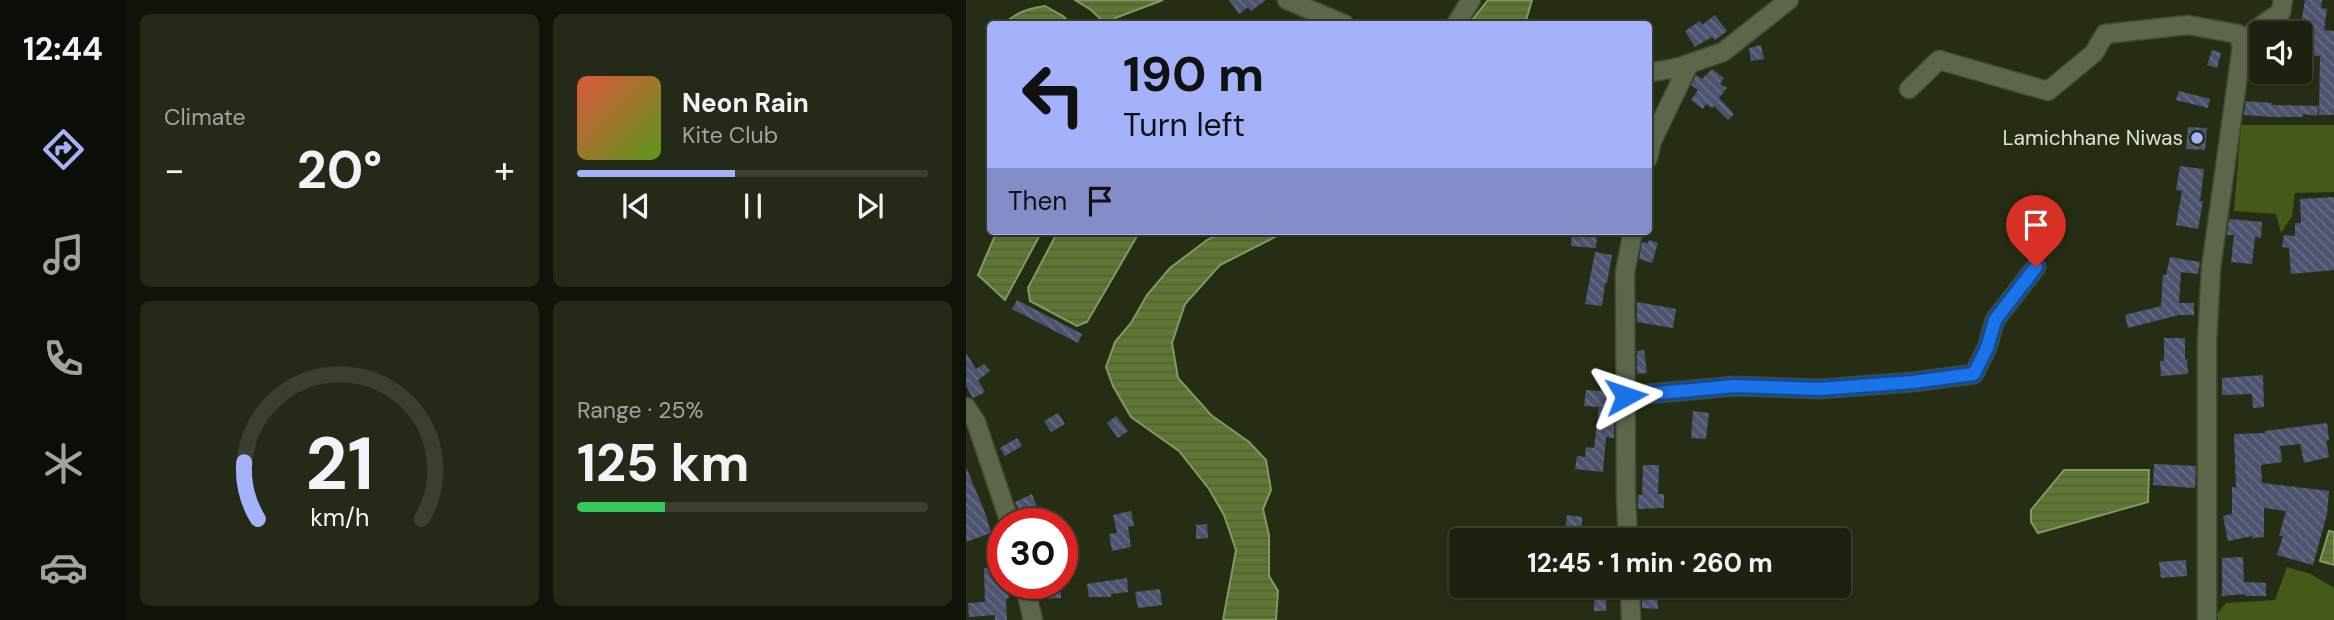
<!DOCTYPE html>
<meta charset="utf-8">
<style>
:root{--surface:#1c220f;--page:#252a18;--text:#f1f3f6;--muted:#a0a49e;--line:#3a3f2f;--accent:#a4b2fc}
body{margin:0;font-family:"DM Sans",sans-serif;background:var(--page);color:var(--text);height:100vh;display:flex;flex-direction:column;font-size:26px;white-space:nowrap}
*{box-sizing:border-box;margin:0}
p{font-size:23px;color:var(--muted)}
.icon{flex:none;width:38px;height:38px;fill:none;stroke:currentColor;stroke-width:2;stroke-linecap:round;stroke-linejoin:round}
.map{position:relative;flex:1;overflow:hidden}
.panel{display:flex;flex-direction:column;gap:14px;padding:14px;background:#0f1308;width:840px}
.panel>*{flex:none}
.hud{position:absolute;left:21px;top:21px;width:665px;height:214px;border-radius:7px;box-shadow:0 2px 5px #0004,0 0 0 2px var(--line);background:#a4b2fc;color:#111;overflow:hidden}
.tools{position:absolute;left:1283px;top:21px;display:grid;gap:14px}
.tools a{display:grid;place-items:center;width:63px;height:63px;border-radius:7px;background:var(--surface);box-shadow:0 2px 5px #0004,0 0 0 2px var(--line);font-size:35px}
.speed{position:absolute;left:21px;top:508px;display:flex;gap:14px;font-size:35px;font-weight:700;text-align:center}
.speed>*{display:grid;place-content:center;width:91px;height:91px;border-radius:50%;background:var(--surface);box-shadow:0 2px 5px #0004,0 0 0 2px var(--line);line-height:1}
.speed .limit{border:10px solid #d22;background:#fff;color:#111}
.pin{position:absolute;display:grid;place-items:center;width:60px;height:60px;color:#fff;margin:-72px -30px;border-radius:50% 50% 50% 0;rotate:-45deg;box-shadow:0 0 7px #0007}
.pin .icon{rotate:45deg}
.me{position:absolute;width:77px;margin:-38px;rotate:85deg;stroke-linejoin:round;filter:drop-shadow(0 0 5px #0008)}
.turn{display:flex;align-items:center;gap:24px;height:147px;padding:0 21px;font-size:32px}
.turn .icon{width:91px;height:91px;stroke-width:2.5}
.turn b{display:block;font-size:49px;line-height:60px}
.then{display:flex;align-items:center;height:66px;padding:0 21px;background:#0003;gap:14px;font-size:26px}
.big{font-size:52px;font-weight:700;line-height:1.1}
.panel .card{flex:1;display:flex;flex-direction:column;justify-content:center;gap:10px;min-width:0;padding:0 24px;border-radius:10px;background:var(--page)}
.panel .dial{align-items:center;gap:0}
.dial svg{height:182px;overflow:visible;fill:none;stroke:var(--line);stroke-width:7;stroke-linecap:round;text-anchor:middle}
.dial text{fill:var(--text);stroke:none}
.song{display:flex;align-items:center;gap:21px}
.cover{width:84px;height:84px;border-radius:10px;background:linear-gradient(135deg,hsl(10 70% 55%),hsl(90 70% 35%))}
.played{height:7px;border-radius:4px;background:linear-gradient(90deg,var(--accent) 45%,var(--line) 45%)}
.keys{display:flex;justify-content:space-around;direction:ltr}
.heat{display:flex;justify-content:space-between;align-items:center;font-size:38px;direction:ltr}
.charge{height:10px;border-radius:5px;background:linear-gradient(90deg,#34c759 25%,var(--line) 0)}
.panel .tiles{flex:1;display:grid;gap:14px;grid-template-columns:repeat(2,1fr)}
.trip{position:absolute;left:483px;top:528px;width:402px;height:70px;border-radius:7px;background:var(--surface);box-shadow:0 2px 5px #0004,0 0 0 2px var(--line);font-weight:700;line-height:70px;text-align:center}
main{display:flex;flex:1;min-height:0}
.tabs{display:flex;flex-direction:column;width:126px;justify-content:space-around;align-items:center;background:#0b0e06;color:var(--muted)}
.tabs .icon{width:49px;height:49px}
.tabs .active{color:var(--accent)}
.tabs b{font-size:32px;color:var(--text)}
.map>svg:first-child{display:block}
</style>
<main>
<nav class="tabs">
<b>12:44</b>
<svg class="icon active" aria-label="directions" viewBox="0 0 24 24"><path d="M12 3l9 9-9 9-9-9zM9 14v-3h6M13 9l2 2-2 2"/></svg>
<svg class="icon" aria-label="music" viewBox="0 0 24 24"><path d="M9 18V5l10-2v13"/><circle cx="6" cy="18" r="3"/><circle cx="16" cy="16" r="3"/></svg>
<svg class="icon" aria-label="phone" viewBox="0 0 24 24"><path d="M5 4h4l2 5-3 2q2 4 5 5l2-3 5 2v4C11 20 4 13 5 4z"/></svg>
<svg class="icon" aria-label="climate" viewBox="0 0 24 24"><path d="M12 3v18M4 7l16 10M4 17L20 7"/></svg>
<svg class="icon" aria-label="car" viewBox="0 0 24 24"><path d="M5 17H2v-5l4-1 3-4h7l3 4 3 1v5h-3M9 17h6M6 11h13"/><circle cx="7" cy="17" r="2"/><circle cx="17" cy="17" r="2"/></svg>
</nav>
<section class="panel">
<div class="tiles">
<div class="card"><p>Climate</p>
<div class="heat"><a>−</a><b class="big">20°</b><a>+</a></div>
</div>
<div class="card">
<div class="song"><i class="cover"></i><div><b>Neon Rain</b><p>Kite Club</p></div></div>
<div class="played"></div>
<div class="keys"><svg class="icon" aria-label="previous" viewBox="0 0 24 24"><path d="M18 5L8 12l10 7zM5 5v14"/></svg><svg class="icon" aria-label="pause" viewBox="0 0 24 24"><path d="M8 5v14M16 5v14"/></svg><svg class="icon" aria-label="next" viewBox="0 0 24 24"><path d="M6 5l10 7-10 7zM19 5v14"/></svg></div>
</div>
<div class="card dial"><svg viewBox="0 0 100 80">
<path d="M14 69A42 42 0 1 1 86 69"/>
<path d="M14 69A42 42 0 0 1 8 44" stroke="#a4b2fc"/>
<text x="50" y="56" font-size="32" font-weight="700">21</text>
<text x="50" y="72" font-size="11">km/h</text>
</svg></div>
<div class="card"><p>Range · 25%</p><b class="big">125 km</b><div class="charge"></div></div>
</div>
</section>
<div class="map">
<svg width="1368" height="620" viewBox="0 0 1368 620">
<defs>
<pattern id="water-rules" width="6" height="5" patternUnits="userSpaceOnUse" patternTransform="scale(1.75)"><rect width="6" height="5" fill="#607733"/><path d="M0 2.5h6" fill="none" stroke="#526038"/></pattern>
<pattern id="building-back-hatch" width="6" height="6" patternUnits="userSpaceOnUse" patternTransform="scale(1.75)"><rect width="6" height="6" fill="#4d536e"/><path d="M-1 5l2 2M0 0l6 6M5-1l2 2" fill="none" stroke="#666c82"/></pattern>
</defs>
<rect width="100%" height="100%" fill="#252e14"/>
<path fill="#455918" d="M1275,125H1368V192L1329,193L1326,216L1315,233L1310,214L1268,211Z
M1321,567L1345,574L1368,588V620H1252L1251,614L1260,603L1309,600Z"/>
<path fill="url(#water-rules)" stroke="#859763" stroke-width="2" d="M109,0H197L149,18L146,24H140L125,10Z
M522,0H566L559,24H503Z
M79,6L97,16L105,24L39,23C50,12 64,8 79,6Z
M31,231H76L39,300L12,275Z
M92,231H174L121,322L111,326L64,301L62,288Z
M258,231H321L254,265L219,304L206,343L212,378L245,415L283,442L300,460L305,490L297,509L303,535V576L312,591L310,620H257L270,550L258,515L243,489L213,451L165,417L147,386L140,367L149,342L165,323L181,295L204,268L241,240Z
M1098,470H1183L1182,502L1072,533L1065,522V510Z
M1363,531L1368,532V565L1354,561Z"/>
<path fill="url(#building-back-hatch)" d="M263,0H300L285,11L282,7L273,14Z
M1339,0H1356L1355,8L1361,9L1358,30L1368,31V115H1353L1354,56L1334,55V29Z
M749,15L761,31L749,40L746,37L729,47L719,31L734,21L736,25Z
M795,45L798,59L785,61L783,48Z
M1246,50L1255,53L1251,68L1241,65Z
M746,69L758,78L754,84L761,88L753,98L768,114L762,120L748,106L746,108L740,104L737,109L725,100L732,90L725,85L730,75L736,79Z
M1213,91L1244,99L1242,108L1210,100Z
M1280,101L1306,103V105L1353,106L1351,116L1337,114V117H1307L1278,115Z
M1222,127L1241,128L1239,150L1220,149Z
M1214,166L1238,169L1234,201H1237L1232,229L1210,225L1216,191L1210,190Z
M1368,197V270L1325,274L1323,248L1316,247L1318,235L1329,236V223H1335L1334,199Z
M1263,219L1296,222L1295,238L1289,237L1286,264L1265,262L1268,235H1261Z
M606,233L631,235L630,248L605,246Z
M683,240L692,243L686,263L673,259L676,242L682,243Z
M629,252L646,255L641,283H639L636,306L619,304Z
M1204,257L1234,262L1232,274L1215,272L1213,303H1228V315H1213L1162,328L1159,315L1195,306L1197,275H1200Z
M51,300L116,334L112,343L46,309Z
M671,302L710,309L707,328L671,322Z
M1198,338H1219V360L1221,359L1222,374L1195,376L1194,361H1198Z
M678,350L681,373L671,374V351Z
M0,353L10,369L18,364L24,371L12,380L19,392L7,398L0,386Z
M1297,375L1298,407L1287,408L1286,394L1256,395V378Z
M636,388H644L642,414L648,415V438L640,437L637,472L609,469L611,456L619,457L620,447L628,448L633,407L618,406L620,390L635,391Z
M727,411L743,413L740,439L725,438Z
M92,413L99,424L85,432L78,421Z
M150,416L162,431L152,438L141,423Z
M1361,423L1363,440L1360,441L1363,457L1338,463L1334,444L1314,446L1316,462L1295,465L1296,483L1363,491L1361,514L1347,565L1311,555L1317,536H1313L1320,511L1298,508V537L1286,538V536L1262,541L1257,516L1266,514V487H1270L1268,434L1299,433V431Z
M51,438L56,446L39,456L34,448Z
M1188,464L1230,466L1229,488L1187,485Z
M677,465H693L692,494H698V508L672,509V495H676Z
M0,467L20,515L25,533L0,542Z
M66,494L73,512L56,519L49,502Z
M165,511L168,526L162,527L165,547L146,551L143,534L151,533L147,515Z
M601,515L616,517V528H613V533L599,532Z
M241,524L242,538L230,539V525Z
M674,527H708V539L674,538Z
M110,542L112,566L99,567L97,543Z
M1277,557L1278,582L1300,583V596H1279V594L1256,596V558Z
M1220,560L1221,576L1195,578L1193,562Z
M36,567L37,583L41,584L43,598L40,599L41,620H29V615L3,617L2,603L19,602L18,568Z
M161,578L162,592L145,594V597H123L121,584Z
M95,583V598L74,599L71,584Z
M629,586H641L640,611H628Z
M676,586H690L692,609L676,608Z
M194,589L196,605L172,608L169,592Z"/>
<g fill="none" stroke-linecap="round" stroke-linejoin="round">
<g stroke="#424b33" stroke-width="21">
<path id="minor" d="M321,0L378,24
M490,24L505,0
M682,73L714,67L757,52L823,0
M943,89L973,60L1082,91L1128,53L1139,34L1222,25L1272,34L1276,46
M682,158L686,141L723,64
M660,396L769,386L853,389L947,382L1008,374L1021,348L1029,320L1070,267
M0,407L10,422L44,523
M662,541L660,497L659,272L667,231
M58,583L67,620
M664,586L665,620
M1241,620V341L1245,268L1276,46L1289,30L1315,12L1317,0"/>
</g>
<use href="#minor" stroke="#5c664b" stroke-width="18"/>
</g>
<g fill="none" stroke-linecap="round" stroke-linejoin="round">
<g stroke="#114b97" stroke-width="18">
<path id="route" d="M660,396L769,386L853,389L947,382L1008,374L1021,348L1029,320L1070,267"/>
</g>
<use href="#route" stroke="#1a73e8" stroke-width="12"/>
</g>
<circle fill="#a4b2fc" stroke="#252e14" stroke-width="2.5" cx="1231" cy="138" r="7"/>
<g text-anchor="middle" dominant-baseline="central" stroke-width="7" stroke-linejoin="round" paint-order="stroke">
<g font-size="21" fill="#dce3d3" stroke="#252e14" text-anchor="end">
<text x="1217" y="138">Lamichhane Niwas</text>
</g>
</g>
</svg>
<div class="tools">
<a><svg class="icon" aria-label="sound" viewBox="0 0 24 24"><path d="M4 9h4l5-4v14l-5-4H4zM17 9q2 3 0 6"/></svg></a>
</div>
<div class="speed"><div class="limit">30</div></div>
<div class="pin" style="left:1070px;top:267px;background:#d93025"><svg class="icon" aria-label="arrive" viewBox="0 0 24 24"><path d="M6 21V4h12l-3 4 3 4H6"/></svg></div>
<svg class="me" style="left:660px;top:396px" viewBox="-20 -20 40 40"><path d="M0-17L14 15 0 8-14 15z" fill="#1a73e8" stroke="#fff" stroke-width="4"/></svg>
<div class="trip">12:45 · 1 min · 260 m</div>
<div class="hud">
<div class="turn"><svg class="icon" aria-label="left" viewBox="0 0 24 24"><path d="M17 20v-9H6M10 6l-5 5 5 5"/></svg><div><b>190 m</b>Turn left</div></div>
<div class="then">Then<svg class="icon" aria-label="arrive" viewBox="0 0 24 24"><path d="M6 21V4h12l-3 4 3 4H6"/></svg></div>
</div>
</div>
</main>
